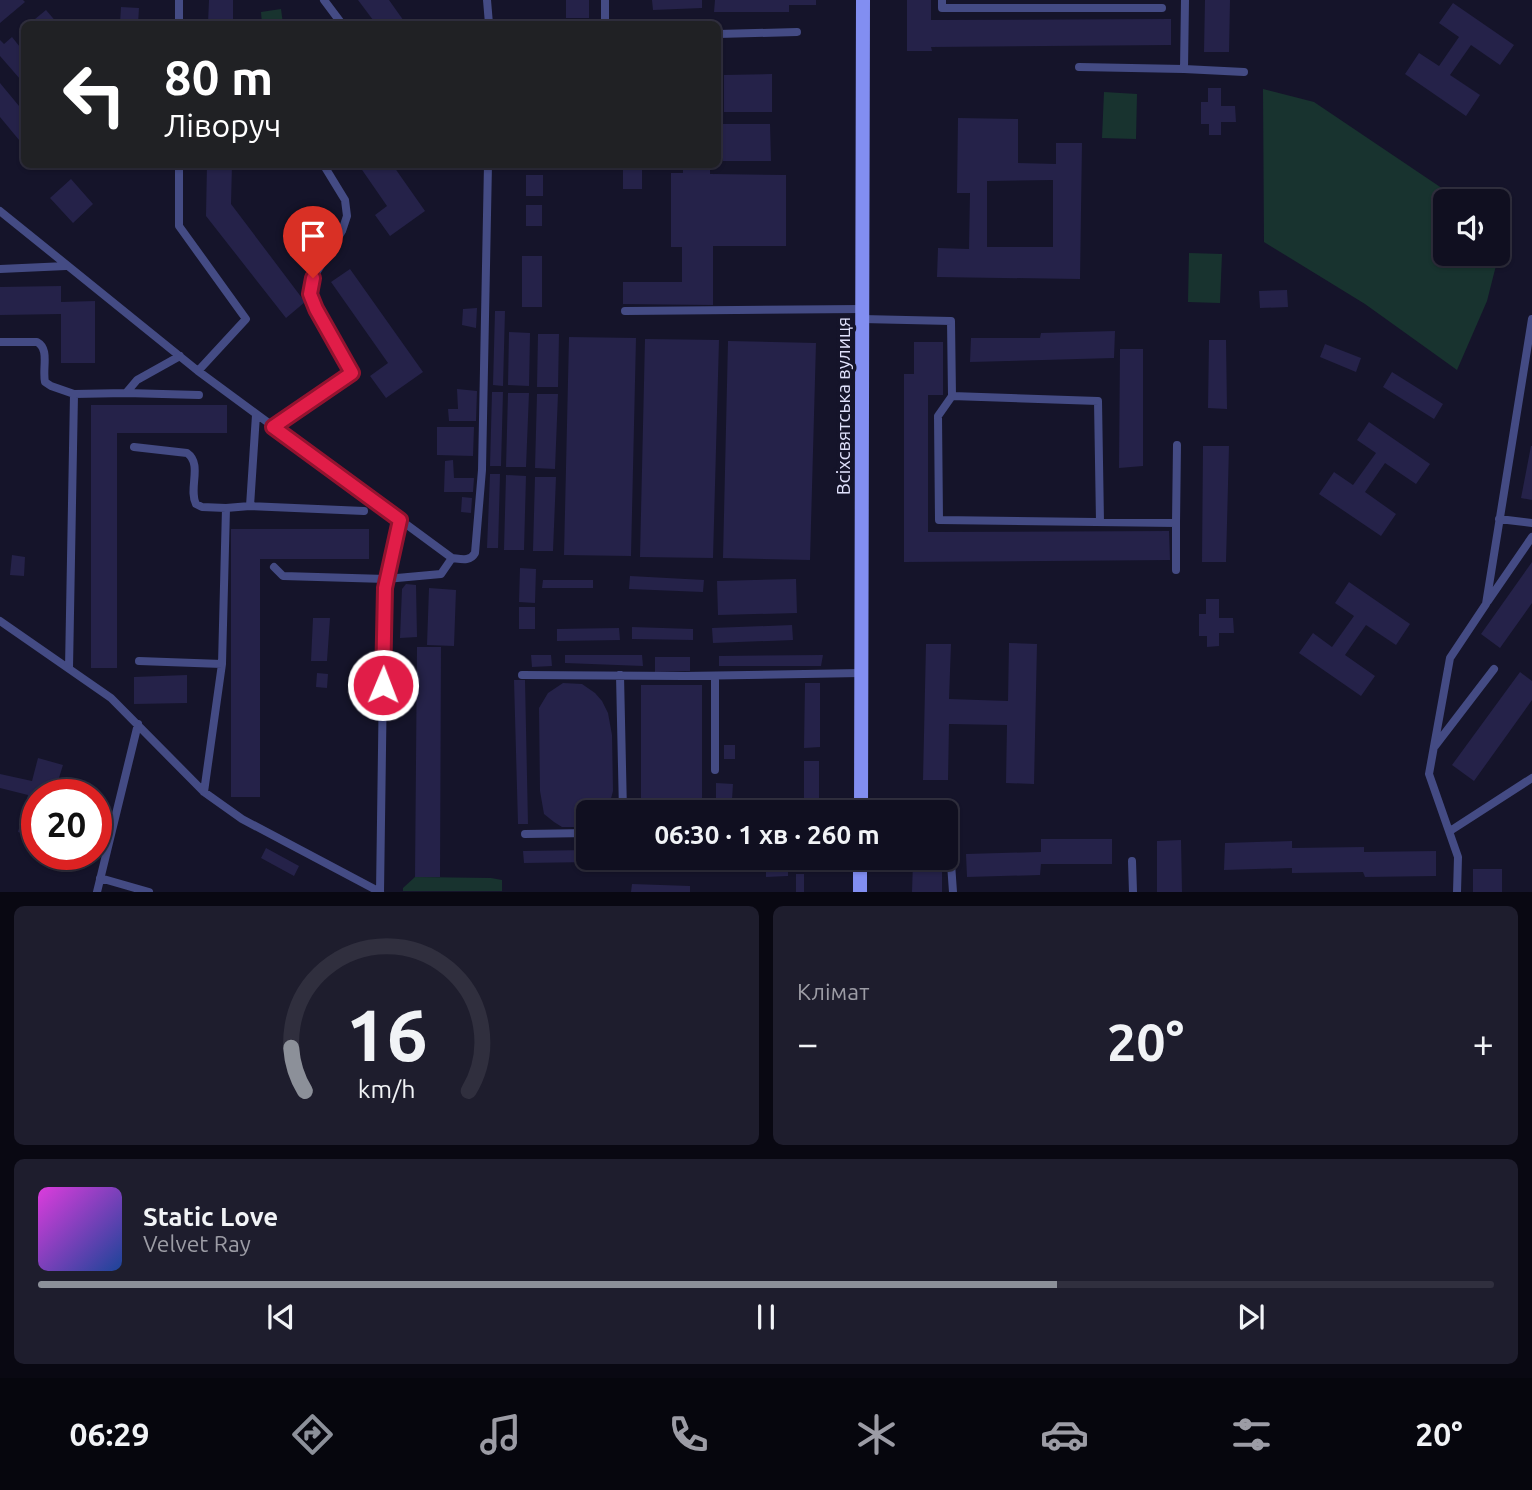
<!DOCTYPE html>
<html lang="uk">
<meta charset="utf-8">
<style>
:root{--surface:#100f20;--page:#1e1d2d;--text:#f1f3f6;--muted:#9c9ca5;--line:#302f3e;--accent:#8c9099}
body{margin:0;font-family:Ubuntu,sans-serif;background:var(--page);color:var(--text);height:100vh;display:flex;flex-direction:column;font-size:26px;white-space:nowrap}
*{box-sizing:border-box;margin:0}
p{font-size:23px;color:var(--muted)}
.icon{flex:none;width:38px;height:38px;fill:none;stroke:currentColor;stroke-width:2;stroke-linecap:round;stroke-linejoin:round}
.map{position:relative;height:892px;overflow:hidden}
.panel{display:flex;flex-direction:column;gap:14px;padding:14px;background:#090812;flex:1}
.panel>*{flex:none}
.guide{position:absolute;left:21px;top:21px;width:700px;height:147px;border-radius:10px;box-shadow:0 2px 5px #0004,0 0 0 2px var(--line);background:#202124;color:#fff;overflow:hidden}
.buttons{position:absolute;left:1433px;top:189px;display:grid;gap:14px}
.buttons a{display:grid;place-items:center;width:77px;height:77px;border-radius:10px;background:var(--surface);box-shadow:0 2px 5px #0004,0 0 0 2px var(--line);font-size:35px}
.speed{position:absolute;left:21px;top:779px;display:flex;gap:14px;font-size:35px;font-weight:700;text-align:center}
.speed>*{display:grid;place-content:center;width:91px;height:91px;border-radius:50%;background:var(--surface);box-shadow:0 2px 5px #0004,0 0 0 2px var(--line);line-height:1}
.speed .limit{border:10px solid #d22;background:#fff;color:#111}
.pin{position:absolute;display:grid;place-items:center;width:60px;height:60px;color:#fff;margin:-72px -30px;border-radius:50% 50% 50% 0;rotate:-45deg;box-shadow:0 0 7px #0007}
.pin .icon{rotate:45deg}
.me{position:absolute;width:77px;margin:-38px;rotate:1deg;stroke-linejoin:round;filter:drop-shadow(0 0 5px #0008)}
.turn{display:flex;align-items:center;gap:24px;height:147px;padding:0 28px;font-size:32px}
.turn .icon{width:91px;height:91px;stroke-width:2.5}
.turn b{display:block;font-size:49px;line-height:60px}
.big{font-size:52px;font-weight:700;line-height:1.1}
.panel .card{flex:1;display:flex;flex-direction:column;justify-content:center;gap:10px;min-width:0;padding:0 24px;border-radius:10px;background:var(--page)}
.panel .dial{align-items:center;gap:0}
.dial svg{height:182px;overflow:visible;fill:none;stroke:var(--line);stroke-width:7;stroke-linecap:round;text-anchor:middle}
.dial text{fill:var(--text);stroke:none}
.song{display:flex;align-items:center;gap:21px}
.cover{width:84px;height:84px;border-radius:10px;background:linear-gradient(135deg,hsl(300 70% 55%),hsl(220 70% 35%))}
.played{height:7px;border-radius:4px;background:linear-gradient(90deg,var(--accent) 70%,var(--line) 70%)}
.keys{display:flex;justify-content:space-around;direction:ltr}
.heat{display:flex;justify-content:space-between;align-items:center;font-size:38px;direction:ltr}
.panel .tiles{flex:1;display:grid;gap:14px;grid-template-columns:1fr 1fr}
.card:last-child{grid-column:span 2}
.trip{position:absolute;left:576px;top:800px;width:382px;height:70px;border-radius:10px;background:var(--surface);box-shadow:0 2px 5px #0004,0 0 0 2px var(--line);font-weight:700;line-height:70px;text-align:center}
.dock{display:flex;height:112px;justify-content:space-around;align-items:center;background:#06060d;color:var(--muted)}
.dock .icon{width:49px;height:49px}
.dock .active{color:var(--accent)}
.dock b{font-size:32px;color:var(--text)}
.map>svg:first-child{display:block}
</style>
<div class="map">
<svg width="1532" height="892" viewBox="0 0 1532 892">
<rect width="100%" height="100%" fill="#15142a"/>
<path fill="#18332f" d="M281,9L283,24H262L261,12Z
M1263,89L1314,102L1461,201H1446V254H1498V226L1505,230L1487,301L1457,370L1365,304L1264,242Z
M1104,92L1137,94L1136,139L1102,138Z
M1189,253L1222,254L1220,303L1188,302Z
M415,877L491,878L502,880V891H403V888Z"/>
<path fill="#252249" fill-rule="evenodd" d="M0,0H23L25,2L0,23Z
M209,0H233V24H208Z
M358,0H389L406,24H376Z
M566,0H589V18H566Z
M652,0H702V8L653,10Z
M715,0H816V5H789V12H714Z
M907,0H931V20L1171,19V45L931,47L932,51H907Z
M1205,0H1230L1229,52H1204Z
M1453,3L1514,45L1500,65L1471,45L1450,75L1480,95L1466,116L1405,74L1419,53L1439,66L1459,37L1439,23Z
M121,7L139,8L138,24H120Z
M46,10L58,24H29Z
M12,37L24,52V75L20,79L0,56V40L4,44Z
M772,74V112H724V75Z
M0,83L24,112V146L0,117Z
M1208,88H1221V106H1235L1236,122H1221V135H1209V124H1201V102H1208Z
M958,118L1018,119V163L1056,164V143H1082L1080,279L937,277L938,248L969,249L970,193H957ZM1053,180V247H987V181Z
M723,124H770L771,161H723Z
M207,164H232L231,204L305,302L286,318L206,216Z
M358,164H392L425,211L390,236L375,215L387,206Z
M623,164H642V189H623Z
M683,164H710V174L786,175V246H713V305L623,304V282H682V247H671V173H683Z
M526,175H543V196H526Z
M71,179L93,204L73,223L50,198Z
M526,205H542V226H526Z
M522,256H542V307H522Z
M350,269L423,372L386,398L370,376L388,363L331,282Z
M61,286V302L95,301V363H61V314L0,315V287Z
M1287,290L1288,307L1260,308L1259,291Z
M477,308L476,328L462,325L463,309Z
M495,311H505L503,386L493,385Z
M1115,331L1114,358L970,362L971,338H1040L1041,333Z
M509,332L530,333L529,386L508,385Z
M538,334H559L558,387H537Z
M569,337L636,338L631,556L564,555Z
M645,339L719,340L713,558L640,557Z
M1209,340H1226L1227,409L1208,408Z
M728,341L816,343L810,560L723,558Z
M914,342H943V395H928V532L1169,531L1170,560L904,562V374H914Z
M1325,344L1361,358L1356,372L1320,357Z
M1120,349H1143V466L1119,468Z
M1392,372L1443,404L1434,419L1383,387Z
M457,389L477,391L476,421H449L448,409H458Z
M492,392H503L501,466H490Z
M508,393H529L526,467H506Z
M537,394H558L555,469L535,468Z
M91,405H227V433H117V668H91Z
M1369,422L1430,464L1416,484L1385,463L1365,492L1396,514L1381,536L1319,494L1334,472L1353,485L1376,453L1357,440Z
M437,427H474L473,456L437,455Z
M1203,446H1229L1226,562H1202Z
M1531,446H1532V500L1521,498Z
M453,460L454,478H474L473,492H444L445,461Z
M490,474H500L498,548H487Z
M506,475L526,476L524,550H504Z
M535,477H556L553,551H533Z
M462,497L472,498L471,513L461,512Z
M231,529H369V559H260V797H231Z
M12,555L25,557L24,576L10,575Z
M1532,562V603L1500,648L1481,634Z
M520,568L536,569L535,603L519,602Z
M630,576L704,580L703,592L629,589Z
M796,579L797,613L718,615L717,581Z
M543,580H593V588H542Z
M1349,582L1410,624L1396,645L1366,625L1345,655L1375,676L1361,696L1299,653L1313,633L1332,647L1354,616L1335,603Z
M406,584L416,585L417,637L400,638L402,589Z
M429,588L456,590L454,646L427,645Z
M1206,599H1219V618H1233L1234,633H1219V646L1207,647V636H1199V614H1206Z
M519,607H535V629H519Z
M313,618H330L327,661H311Z
M792,625L793,640L713,643L712,628Z
M632,627L693,629V640L632,639Z
M619,628L620,640L557,641V629Z
M1009,643L1037,644L1034,784L1006,783L1007,725L949,724L948,780H923L926,644H951L949,699L1008,701Z
M417,647H441L440,877H415Z
M531,655H551L552,666L532,667Z
M565,655H642L643,666L565,663Z
M823,655L821,666H719V656Z
M655,657H690V671L655,672Z
M1520,672L1532,681V700L1474,781L1452,765Z
M317,673L328,674L327,688L316,687Z
M187,675V703L134,704V677Z
M514,680H525L528,824H518Z
M563,683L582,684L595,693L602,701L608,713L612,735L613,791L609,806L604,812H588V824L575,827H562L554,822L544,814L540,791L539,708L548,693Z
M805,683H820V747L804,748Z
M641,685H702V812H641Z
M724,745H735V759H724Z
M38,758L63,765L54,794H37V837L18,832L28,795L0,788V774L32,781Z
M804,761H819V812H804Z
M716,783L733,784L732,800L716,799Z
M1041,839H1112V864H1041L1040,875L967,877L966,854L1041,852Z
M1181,840L1182,892H1157V841Z
M1292,841V848L1364,847V852L1436,851V876L1365,877L1363,872L1292,873V868L1224,870L1225,843Z
M266,848L299,866L294,876L261,858Z
M588,850V858H591V862L524,863L523,851Z
M705,858H818V860L705,861Z
M942,861V892H912L913,862Z
M766,865H788V876L766,877Z
M1473,869H1502V892H1473Z
M796,874H804V892H796Z
M632,884L690,886V892H631Z"/>
<g fill="none" stroke-linecap="round" stroke-linejoin="round">
<path stroke="#444b84" stroke-width="8" d="M179,0V24
M324,0L342,24
M487,0L489,24
M942,0V8H1162
M605,24V0
M718,34L797,32
M1079,67L1184,69L1185,0
M1184,69L1244,72
M179,164V226L246,319L198,371
M0,211L198,371L452,558C461,559 470,562 475,553L482,470L488,164
M0,269L66,266
M625,311L862,309
M862,319L951,321L952,396L938,416L939,520L1176,523V570
M0,342H37C50,349 42,368 45,382L51,386L74,394
M126,393L137,380L180,356
M952,396L1098,401L1100,522
M273,427L352,373L316,309L310,294L313,278L342,231L347,216L345,200L323,164
M134,447L187,453C203,464 188,489 196,504L202,507L226,508
M250,506L256,415
M1499,519L1532,523
M1176,523L1177,445
M274,567L283,576L386,579L441,574L452,558
M1488,601L1532,537
M0,621L111,698L204,792L242,819L380,892
M139,661L222,664
M69,668L74,394L126,393L199,395
M522,675L684,676L861,673
M620,675L623,812
M1435,746L1494,669
M715,770V676
M204,792L222,664L226,508L250,506L364,511
M1450,831L1532,778
M525,834L588,833
M945,835H949L953,892
M1132,861L1133,892
M100,878L149,892
M97,892L138,724
M380,892L384,608L386,579L400,520
M1457,892L1458,857L1429,774L1450,658L1486,604L1532,319"/>
<path stroke="#828ef1" stroke-width="14" d="M861,812L863,0
M860,892V858"/>
</g>
<g fill="none" stroke-linecap="round" stroke-linejoin="round">
<g stroke="#92132f" stroke-width="18">
<path id="route" d="M313,278L310,294L316,309L352,373L273,427L400,520L385,588L383,685"/>
</g>
<use href="#route" stroke="#e11d48" stroke-width="12"/>
</g>
<g text-anchor="middle" dominant-baseline="central" stroke-width="7" stroke-linejoin="round" paint-order="stroke">
<g font-size="19" fill="#e0e1fc" stroke="#15142a">
<text transform="translate(843 406) rotate(-90)">Всіхсвятська вулиця</text>
</g>
</g>
</svg>
<div class="buttons">
<a><svg class="icon" aria-label="sound" viewBox="0 0 24 24"><path d="M4 9h4l5-4v14l-5-4H4zM17 9q2 3 0 6"/></svg></a>
</div>
<div class="speed"><div class="limit">20</div></div>
<div class="pin" style="left:313px;top:278px;background:#d93025"><svg class="icon" aria-label="arrive" viewBox="0 0 24 24"><path d="M6 21V4h12l-3 4 3 4H6"/></svg></div>
<svg class="me" style="left:383px;top:685px" viewBox="-20 -20 40 40"><circle r="17" fill="#e11d48" stroke="#fff" stroke-width="3"/><path d="M0-11L8 9 0 5-8 9z" fill="#fff"/></svg>
<div class="trip">06:30 · 1 хв · 260 m</div>
<div class="guide">
<div class="turn"><svg class="icon" aria-label="left" viewBox="0 0 24 24"><path d="M17 20v-9H6M10 6l-5 5 5 5"/></svg><div><b>80 m</b>Ліворуч</div></div>
</div>
</div>
<section class="panel">
<div class="tiles">
<div class="card dial"><svg viewBox="0 0 100 80">
<path d="M14 69A42 42 0 1 1 86 69"/>
<path d="M14 69A42 42 0 0 1 8 50" stroke="#8c9099"/>
<text x="50" y="56" font-size="32" font-weight="700">16</text>
<text x="50" y="72" font-size="11">km/h</text>
</svg></div>
<div class="card"><p>Клімат</p>
<div class="heat"><a>−</a><b class="big">20°</b><a>+</a></div>
</div>
<div class="card">
<div class="song"><i class="cover"></i><div><b>Static Love</b><p>Velvet Ray</p></div></div>
<div class="played"></div>
<div class="keys"><svg class="icon" aria-label="previous" viewBox="0 0 24 24"><path d="M18 5L8 12l10 7zM5 5v14"/></svg><svg class="icon" aria-label="pause" viewBox="0 0 24 24"><path d="M8 5v14M16 5v14"/></svg><svg class="icon" aria-label="next" viewBox="0 0 24 24"><path d="M6 5l10 7-10 7zM19 5v14"/></svg></div>
</div>
</div>
</section>
<nav class="dock">
<b>06:29</b>
<svg class="icon active" aria-label="directions" viewBox="0 0 24 24"><path d="M12 3l9 9-9 9-9-9zM9 14v-3h6M13 9l2 2-2 2"/></svg>
<svg class="icon" aria-label="music" viewBox="0 0 24 24"><path d="M9 18V5l10-2v13"/><circle cx="6" cy="18" r="3"/><circle cx="16" cy="16" r="3"/></svg>
<svg class="icon" aria-label="phone" viewBox="0 0 24 24"><path d="M5 4h4l2 5-3 2q2 4 5 5l2-3 5 2v4C11 20 4 13 5 4z"/></svg>
<svg class="icon" aria-label="climate" viewBox="0 0 24 24"><path d="M12 3v18M4 7l16 10M4 17L20 7"/></svg>
<svg class="icon" aria-label="car" viewBox="0 0 24 24"><path d="M5 17H2v-5l4-1 3-4h7l3 4 3 1v5h-3M9 17h6M6 11h13"/><circle cx="7" cy="17" r="2"/><circle cx="17" cy="17" r="2"/></svg>
<svg class="icon" aria-label="filters" viewBox="0 0 24 24"><path d="M4 7h16M4 17h16"/><circle cx="9" cy="7" r="2"/><circle cx="15" cy="17" r="2"/></svg>
<b>20°</b>
</nav>
